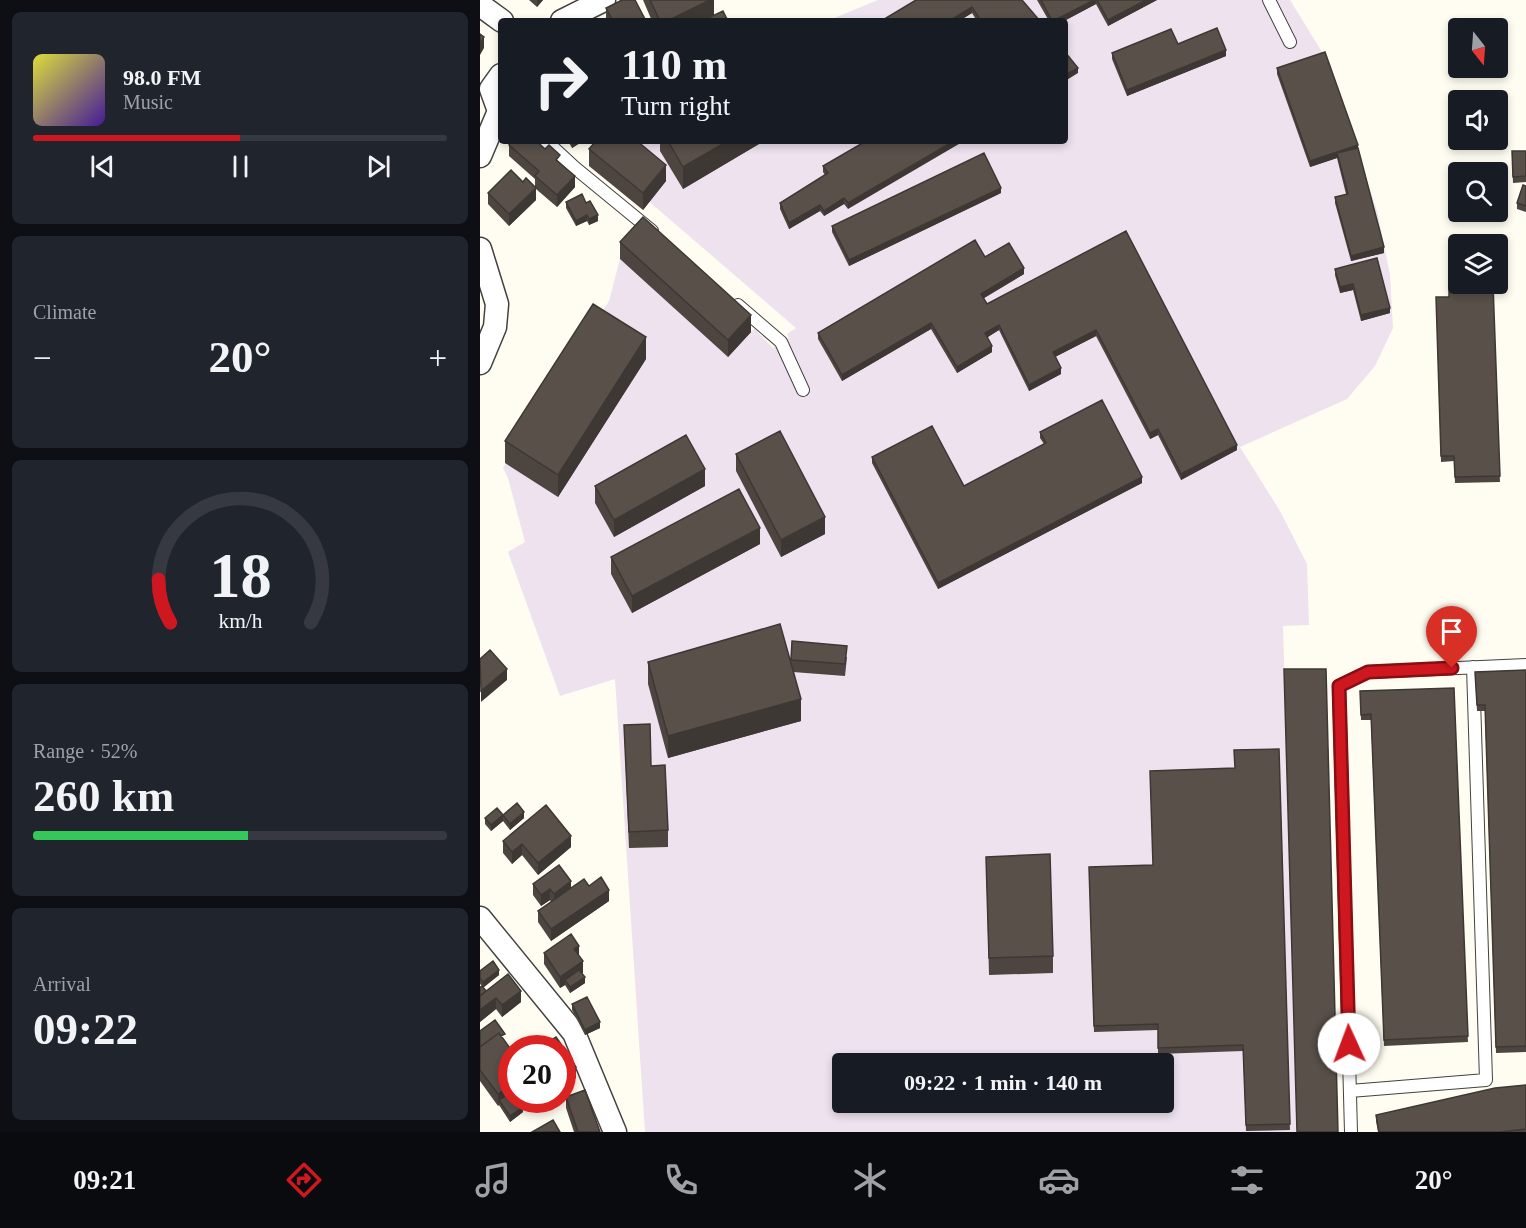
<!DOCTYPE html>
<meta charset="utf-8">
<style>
:root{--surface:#171b24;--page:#20242c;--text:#f1f3f6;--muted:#9ea1a6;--line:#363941;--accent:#cf171f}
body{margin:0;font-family:"Times New Roman",serif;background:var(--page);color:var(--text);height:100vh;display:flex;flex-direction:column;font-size:22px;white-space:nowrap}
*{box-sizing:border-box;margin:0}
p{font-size:20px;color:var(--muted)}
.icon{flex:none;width:33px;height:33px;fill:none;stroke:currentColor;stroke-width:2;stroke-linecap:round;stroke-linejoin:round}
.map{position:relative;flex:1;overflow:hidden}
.side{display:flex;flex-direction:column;gap:12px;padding:12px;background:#0d0f14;width:480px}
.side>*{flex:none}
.banner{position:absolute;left:18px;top:18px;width:570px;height:126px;border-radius:6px;box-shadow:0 3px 9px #0003;background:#171b24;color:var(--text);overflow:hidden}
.needle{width:39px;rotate:163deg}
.fabs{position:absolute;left:968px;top:18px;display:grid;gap:12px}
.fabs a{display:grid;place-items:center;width:60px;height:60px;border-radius:6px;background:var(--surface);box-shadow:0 3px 9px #0003;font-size:30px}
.speed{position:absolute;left:18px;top:1035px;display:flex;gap:12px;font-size:30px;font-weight:700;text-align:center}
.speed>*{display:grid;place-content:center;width:78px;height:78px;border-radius:50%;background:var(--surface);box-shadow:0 3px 9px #0003;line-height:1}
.speed .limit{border:9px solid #d22;background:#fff;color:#111}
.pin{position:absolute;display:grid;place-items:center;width:51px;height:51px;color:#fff;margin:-62px -26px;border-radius:50% 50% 50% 0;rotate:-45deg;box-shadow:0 0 6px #0007}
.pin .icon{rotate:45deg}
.me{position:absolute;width:66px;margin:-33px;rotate:358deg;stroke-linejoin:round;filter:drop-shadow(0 0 4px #0008)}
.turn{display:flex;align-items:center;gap:21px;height:126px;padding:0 24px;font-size:27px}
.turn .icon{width:78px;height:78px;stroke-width:2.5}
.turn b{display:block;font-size:42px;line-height:51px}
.big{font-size:45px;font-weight:700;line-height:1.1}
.side .card{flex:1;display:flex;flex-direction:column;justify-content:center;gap:9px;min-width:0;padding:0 21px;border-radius:9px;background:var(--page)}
.side .dial{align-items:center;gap:0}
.dial svg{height:156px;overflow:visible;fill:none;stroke:var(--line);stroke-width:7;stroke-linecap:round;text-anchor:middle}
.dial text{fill:var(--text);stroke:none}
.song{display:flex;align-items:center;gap:18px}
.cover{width:72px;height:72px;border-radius:9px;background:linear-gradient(135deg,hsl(60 70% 55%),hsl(260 70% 35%))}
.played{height:6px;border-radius:3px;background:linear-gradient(90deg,var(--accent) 50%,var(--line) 50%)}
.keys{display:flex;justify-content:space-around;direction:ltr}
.heat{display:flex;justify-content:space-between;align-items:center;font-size:33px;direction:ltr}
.charge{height:9px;border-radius:4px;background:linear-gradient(90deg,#34c759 52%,var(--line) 0)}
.trip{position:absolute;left:352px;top:1053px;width:342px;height:60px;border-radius:6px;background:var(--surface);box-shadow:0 3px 9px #0003;font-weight:700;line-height:60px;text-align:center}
.tabs{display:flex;height:96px;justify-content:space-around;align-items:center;background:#090b0e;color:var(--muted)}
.tabs .icon{width:42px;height:42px}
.tabs .active{color:var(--accent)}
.tabs b{font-size:27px;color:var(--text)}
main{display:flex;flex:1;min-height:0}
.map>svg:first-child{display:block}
</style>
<main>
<section class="side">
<div class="card">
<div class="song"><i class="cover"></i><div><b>98.0 FM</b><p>Music</p></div></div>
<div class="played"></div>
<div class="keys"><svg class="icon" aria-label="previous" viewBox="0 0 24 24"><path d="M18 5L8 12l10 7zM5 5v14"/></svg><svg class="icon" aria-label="pause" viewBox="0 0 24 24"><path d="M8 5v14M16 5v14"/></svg><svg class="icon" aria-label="next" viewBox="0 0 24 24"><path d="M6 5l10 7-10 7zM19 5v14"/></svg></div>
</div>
<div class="card"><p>Climate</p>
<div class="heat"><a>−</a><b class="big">20°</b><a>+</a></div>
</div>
<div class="card dial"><svg viewBox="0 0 100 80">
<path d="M14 69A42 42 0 1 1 86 69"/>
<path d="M14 69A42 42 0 0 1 8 47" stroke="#cf171f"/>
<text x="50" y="56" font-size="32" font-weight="700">18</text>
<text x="50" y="72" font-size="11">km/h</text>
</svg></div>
<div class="card"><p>Range · 52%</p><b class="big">260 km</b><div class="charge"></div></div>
<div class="card"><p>Arrival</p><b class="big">09:22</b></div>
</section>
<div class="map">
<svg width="1046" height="1132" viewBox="0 0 1046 1132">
<rect width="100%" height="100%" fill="#fffcf1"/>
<path fill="#ede2ee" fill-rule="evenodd" d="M398,0H810L847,60L898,214L910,275L913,328L895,366L867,399L760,447L800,511L827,564L829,625L803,626L817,1132H165L135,679L80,696L28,552L45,542L28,478L23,468L129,301L140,259L270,332L275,329L293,348L309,338L307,334L316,328L108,149L119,141H585V21H347ZM363,1064H684V1102H363Z"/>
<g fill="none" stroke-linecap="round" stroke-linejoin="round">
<g stroke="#424242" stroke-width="14">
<path id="lane" d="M789,0L810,42
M66,141L94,167L172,231
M258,305L301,342L323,390
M870,1091L1006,1080L993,667
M871,1132L859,686L888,672L1046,665"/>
</g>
<g stroke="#424242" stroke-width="25">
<path id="street" d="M0,5L22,21
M82,21L124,0
M0,156L19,111L11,89L21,75
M0,249L17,304L15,327L0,363
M0,918L94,1033L135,1132"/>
</g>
<use href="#lane" stroke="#fff" stroke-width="12"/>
<use href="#street" stroke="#fff" stroke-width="22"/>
</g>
<path fill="#4d4540" d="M49,0H63L57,7Z
M163,0H234V15L248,21H226V19L221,21H172Z
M542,0L560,21H497L492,13L479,21H401Z
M557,0H677L628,26L616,4L584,21H569Z
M126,8L166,21H127L126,19Z
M698,44L746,56L647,96L632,59V53Z
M797,68L878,148L904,253L871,261L855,203V197L866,194L857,158L830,167L797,74Z
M88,141H103L92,148Z
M180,141H284L203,189L180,151Z
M386,141L368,209L364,204L344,216L340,211L309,229L300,209V203L345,175L343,172V166Z
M29,145L80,163L95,187L77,207L56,189V200L29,226L8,204V193L43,182L55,187V179L29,156Z
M109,149L186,181L163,210L109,166Z
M1032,151H1046V182L1033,183Z
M1046,186V212L1037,209V203Z
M521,193L369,266L352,232V226Z
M86,202L106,203L118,221L109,225L107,221L96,226L86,208Z
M646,231L757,450L701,480L678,435L670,439L616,336L575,357L581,374L549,391L519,330L507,337L512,352L477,373L451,329L362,381L338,339V333L505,257L544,274L503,298L507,304Z
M140,242L271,332L248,357L140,259Z
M855,269L910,313L881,321L873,290L860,293L855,275Z
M1013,284L1020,482L975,483L974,461L961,462L956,297H969Z
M166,359L78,497L25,463V441Z
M560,432L662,483L458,589L392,463V457L484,486L564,444L560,438Z
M256,454L345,534L301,557L256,471Z
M115,486H225L134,537L115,503Z
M280,544L152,613L131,574V557Z
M312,641L367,657L365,676L313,672L321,721L188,758L168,684V662L311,663Z
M1046,670V1052L1016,1053L1005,711H997L995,672Z
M974,688L988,1042L904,1046L891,720H881L880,691Z
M144,725L171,766L188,830V847L149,848Z
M799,749L810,1130L766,1131L763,1051L678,1054V1030L614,1032L609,867L673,865L755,768Z
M23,815L44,818L30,830L23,821L11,831L5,824V818Z
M23,841L91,847L58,875L42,855L32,864L23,853Z
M506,857L573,956V973L509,975Z
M53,884L91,888L109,886L129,901L71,941L58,922V911L71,902L70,900L61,906L53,895Z
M64,953L99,956L103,973H102L105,983L90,993L85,985L80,988L64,964Z
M0,971L19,975L3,987L6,991L41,1002L22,1017L16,1009L0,1022V987L2,986L0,984Z
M92,1004L120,1028L105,1035L92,1010Z
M0,1031L25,1040H24L32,1100L43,1112L30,1122L19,1105L18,1106L0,1081Z
M1046,1085V1132H898L896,1121V1115Z
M86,1097L120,1132H94L86,1108Z"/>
<path fill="#3e3834" d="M57,0H63L57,7Z
M230,0H234V15L221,21H187Z
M614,0H616V4L584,21H573Z
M666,0H677L628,26V20Z
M492,7V13L479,21H469Z
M4,37V48L0,55V44Z
M746,50V56L647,96V90Z
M598,68V73L585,81V75Z
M94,141H103L92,148V142Z
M248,141H284L203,189V167Z
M474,141H484L368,209V203Z
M878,145V150L857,153V158L830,167V161Z
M186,165V181L163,210V193Z
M95,176V187L77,207V195Z
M56,188V200L29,226V214Z
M521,188V193L369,266V260Z
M364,198V204L344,216V211Z
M340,205V211L309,229V223Z
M107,215V221L96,226V221Z
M118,215V221L109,225V219Z
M904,247V253L871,261V256Z
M544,268V274L501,300V294Z
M873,284V290L860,293V287Z
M910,308V313L881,321V315Z
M271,315V332L248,357V340Z
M451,323V329L362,381V375Z
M519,325V330L505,339V333Z
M616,330V336L573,358V352Z
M166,337V359L78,497V475Z
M512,346V352L477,373V367Z
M581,368V374L549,391V385Z
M678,429V435L670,439V433Z
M757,445V450L701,480V474Z
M225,469V486L134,537V520Z
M662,477V483L458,589V583Z
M345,517V534L301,557V540Z
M280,528V544L152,613V596Z
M27,669V680L1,702V691Z
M321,699V721L188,758V736Z
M44,812V818L30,830V824Z
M23,815V821L11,831V825Z
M91,836V847L58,875V863Z
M42,844V855L32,864V852Z
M91,881V892L74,905V894Z
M70,889V900L61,906V895Z
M129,890V901L71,941V929Z
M99,946V957L94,949Z
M103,961V973L87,983L85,980V985L80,988V977Z
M19,970V975L3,988V982Z
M105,977V983L90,993V987Z
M41,991V1002L22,1017V1005Z
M16,998V1009L0,1022V1010Z
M120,1022V1028L105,1035V1030Z
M96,1067V1078L82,1088V1077Z
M32,1084V1096L19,1100L18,1106V1094Z
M43,1107V1112L30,1122V1116Z"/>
<path fill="#59504a" stroke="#3e3834" stroke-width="1.5" d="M142,0H155L166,21H133L126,8Z
M170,0H230L187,21H180Z
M436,0H542L560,21H501L492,7L469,21H401Z
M561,0H614L573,21H572Z
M617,0H666L628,20Z
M243,11L248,21H227L226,19Z
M737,28L746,50L647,90L632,53L691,29L698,44Z
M0,34L4,37L0,44Z
M585,52L598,68L585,75Z
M845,52L878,145L830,161L797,68Z
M32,141H56L65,149L69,145L80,155L76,160L95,176L77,195L55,176L59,171L29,145Z
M116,141H157L186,165L163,193L109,149Z
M188,141H248L203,167Z
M386,141H474L368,203L364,198L344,211L340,205L309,223L300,203L348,173L343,166Z
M878,148L904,247L871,256L855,197L868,194L857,153Z
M1032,151H1046V176L1033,177Z
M504,153L521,188L369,260L352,226Z
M31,170L43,182L46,178L56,188L29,214L8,193Z
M1043,185L1046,186V206L1037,203Z
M102,194L106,203L110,201L118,215L109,219L107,215L96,221L86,202Z
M163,217L271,315L248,340L140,242Z
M646,231L757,445L701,474L678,429L670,433L616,330L573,352L581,368L549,385L519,325L505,333L512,346L477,367L451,323L362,375L338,333L495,240L505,257L529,243L544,268L501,294L507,304Z
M897,258L910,308L881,315L873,284L860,287L855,269Z
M969,281H978V284H1013L1020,476L975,477L974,456H961L956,297H969Z
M113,304L166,337L78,475L25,441Z
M622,400L662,477L458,583L392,457L452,426L484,486L566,443L560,432Z
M300,431L345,517L301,540L256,454Z
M206,435L225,469L134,520L115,486Z
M259,489L280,528L152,596L131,557Z
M300,624L321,699L188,736L168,662Z
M312,641L367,646L365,664L311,660Z
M10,650L27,669L1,691L0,659Z
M804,669H846L858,1132H817Z
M1046,670V1046L1016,1047L1005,705H997L995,672Z
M974,688L988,1036L904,1040L891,714L881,715L880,691Z
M170,724L171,766L185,765L188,830L149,832L144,725Z
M799,749L810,1124L766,1125L763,1045L678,1048V1024L614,1026L609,867L673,865L670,771L755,768L754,750Z
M37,803L44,812L30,824L23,815Z
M66,805L91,836L58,863L42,844L32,852L23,841Z
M17,808L23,815L11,825L5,818Z
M570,854L573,956L509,958L506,857Z
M79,865L91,881L74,894L70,889L61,895L53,884Z
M121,877L129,890L71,929L58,911L104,879L109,886Z
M91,934L99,946L94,949L103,961L80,977L64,953Z
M13,961L19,970L3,982L0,978V971Z
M99,970L105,977L90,987L85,980Z
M28,974L41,991L22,1005L16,998L0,1010V996Z
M2,986L6,991L0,996V987Z
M107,997L120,1022L105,1030L92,1004Z
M15,1020L25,1034L21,1036L19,1033L1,1046L0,1045V1031Z
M19,1033L32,1051V1084L18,1094L0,1070V1047Z
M76,1037L83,1047L81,1048H60Z
M87,1054L96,1067L82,1077V1057Z
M1046,1085V1129L1020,1132H899L896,1115L1015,1088Z
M105,1090L120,1132H98L86,1097Z
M32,1092V1100H38L43,1107L30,1116L19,1100Z
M73,1120L80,1132H52Z"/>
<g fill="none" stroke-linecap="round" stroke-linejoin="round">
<g stroke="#870f14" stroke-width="15">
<path id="route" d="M869,1044L859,686L888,672L972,668"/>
</g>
<use href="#route" stroke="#cf171f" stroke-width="10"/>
</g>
</svg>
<div class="fabs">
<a><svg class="needle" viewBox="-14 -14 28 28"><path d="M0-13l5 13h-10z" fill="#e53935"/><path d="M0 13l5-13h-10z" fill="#9ea1a6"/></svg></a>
<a><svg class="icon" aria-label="sound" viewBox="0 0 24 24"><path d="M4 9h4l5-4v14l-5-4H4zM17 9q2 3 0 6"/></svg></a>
<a><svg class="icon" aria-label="search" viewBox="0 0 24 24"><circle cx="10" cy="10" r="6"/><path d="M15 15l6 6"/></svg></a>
<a><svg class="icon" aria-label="layers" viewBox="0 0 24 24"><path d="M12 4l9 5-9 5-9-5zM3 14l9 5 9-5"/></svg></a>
</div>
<div class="speed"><div class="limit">20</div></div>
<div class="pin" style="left:972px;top:668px;background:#d93025"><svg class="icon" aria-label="arrive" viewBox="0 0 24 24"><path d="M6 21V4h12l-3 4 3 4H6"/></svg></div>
<svg class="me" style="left:869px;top:1044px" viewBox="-20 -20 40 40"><circle r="19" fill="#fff"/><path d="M0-13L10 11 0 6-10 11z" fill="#cf171f"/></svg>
<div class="trip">09:22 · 1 min · 140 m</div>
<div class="banner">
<div class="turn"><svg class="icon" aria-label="right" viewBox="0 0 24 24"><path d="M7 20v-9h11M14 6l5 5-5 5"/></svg><div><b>110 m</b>Turn right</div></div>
</div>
</div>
</main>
<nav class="tabs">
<b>09:21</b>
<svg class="icon active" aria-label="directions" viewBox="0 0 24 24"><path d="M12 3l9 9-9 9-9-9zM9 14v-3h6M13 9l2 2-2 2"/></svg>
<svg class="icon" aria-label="music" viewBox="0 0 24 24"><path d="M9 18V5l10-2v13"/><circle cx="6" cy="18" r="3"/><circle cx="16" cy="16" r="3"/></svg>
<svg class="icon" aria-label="phone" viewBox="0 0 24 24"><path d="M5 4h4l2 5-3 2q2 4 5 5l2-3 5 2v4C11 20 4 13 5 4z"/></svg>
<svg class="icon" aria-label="climate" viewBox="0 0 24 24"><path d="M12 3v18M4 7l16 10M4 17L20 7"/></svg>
<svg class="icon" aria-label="car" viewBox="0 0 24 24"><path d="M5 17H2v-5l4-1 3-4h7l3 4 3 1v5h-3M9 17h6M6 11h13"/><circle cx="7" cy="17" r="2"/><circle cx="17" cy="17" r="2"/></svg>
<svg class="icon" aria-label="filters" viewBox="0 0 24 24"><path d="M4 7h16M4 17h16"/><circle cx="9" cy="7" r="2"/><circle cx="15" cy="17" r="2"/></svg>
<b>20°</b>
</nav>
